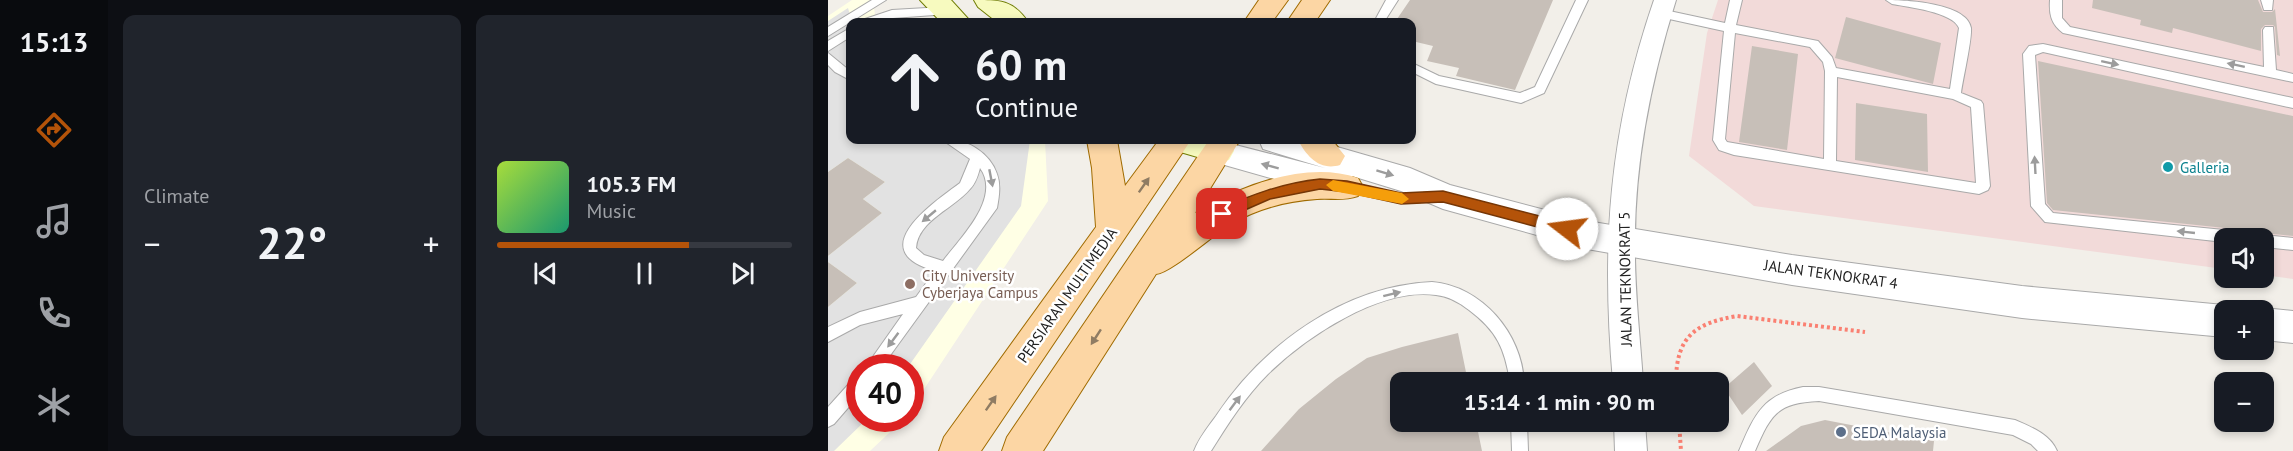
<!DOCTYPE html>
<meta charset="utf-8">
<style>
:root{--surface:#171b24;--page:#20242c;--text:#f1f3f6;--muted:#9ea1a6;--line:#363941;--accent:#b45309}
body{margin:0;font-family:"PT Sans",sans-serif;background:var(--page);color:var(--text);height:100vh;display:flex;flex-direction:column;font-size:22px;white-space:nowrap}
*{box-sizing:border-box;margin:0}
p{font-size:20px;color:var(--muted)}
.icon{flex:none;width:33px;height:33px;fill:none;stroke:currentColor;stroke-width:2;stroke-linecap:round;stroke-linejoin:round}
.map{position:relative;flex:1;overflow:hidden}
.side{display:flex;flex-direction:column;gap:15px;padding:15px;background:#0d0f14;width:720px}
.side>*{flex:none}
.banner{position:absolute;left:18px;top:18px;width:570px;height:126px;border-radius:12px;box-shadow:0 3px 9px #0003;background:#171b24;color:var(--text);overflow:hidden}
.buttons{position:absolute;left:1386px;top:228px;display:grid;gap:12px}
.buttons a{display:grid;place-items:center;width:60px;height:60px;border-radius:12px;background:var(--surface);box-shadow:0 3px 9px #0003;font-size:30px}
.speed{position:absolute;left:18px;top:354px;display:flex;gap:12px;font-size:30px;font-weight:700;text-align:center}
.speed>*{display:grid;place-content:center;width:78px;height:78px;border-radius:50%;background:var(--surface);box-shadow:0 3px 9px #0003;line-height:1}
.speed .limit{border:9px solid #d22;background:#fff;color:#111}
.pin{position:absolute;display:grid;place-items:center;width:51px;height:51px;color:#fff;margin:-26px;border-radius:12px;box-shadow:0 3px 9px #0006}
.me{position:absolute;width:66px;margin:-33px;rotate:285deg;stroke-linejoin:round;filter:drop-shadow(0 0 4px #0008)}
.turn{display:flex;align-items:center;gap:21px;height:126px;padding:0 30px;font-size:27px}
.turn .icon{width:78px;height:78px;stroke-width:2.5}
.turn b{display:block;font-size:42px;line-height:51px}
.big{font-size:45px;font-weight:600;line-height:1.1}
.side .tile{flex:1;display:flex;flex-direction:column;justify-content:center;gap:9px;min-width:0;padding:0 21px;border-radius:12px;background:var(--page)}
.song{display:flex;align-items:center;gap:18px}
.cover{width:72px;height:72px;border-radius:9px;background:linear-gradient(135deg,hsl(80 70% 55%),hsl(160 70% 35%))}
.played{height:6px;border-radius:3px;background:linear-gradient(90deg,var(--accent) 65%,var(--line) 65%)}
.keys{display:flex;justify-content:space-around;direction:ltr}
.heat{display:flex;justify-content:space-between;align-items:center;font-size:33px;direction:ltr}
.side .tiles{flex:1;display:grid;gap:15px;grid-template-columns:repeat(2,1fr)}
.trip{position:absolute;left:562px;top:372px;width:339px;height:60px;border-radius:12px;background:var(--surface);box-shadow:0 3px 9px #0003;font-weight:600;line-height:60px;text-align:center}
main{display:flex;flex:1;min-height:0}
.dock{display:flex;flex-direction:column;width:108px;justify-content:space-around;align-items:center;background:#090b0e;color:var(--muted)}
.dock .icon{width:42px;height:42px}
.dock .on{color:var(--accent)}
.dock b{font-size:27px;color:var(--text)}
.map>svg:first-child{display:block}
</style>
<main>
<nav class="dock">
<b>15:13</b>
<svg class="icon on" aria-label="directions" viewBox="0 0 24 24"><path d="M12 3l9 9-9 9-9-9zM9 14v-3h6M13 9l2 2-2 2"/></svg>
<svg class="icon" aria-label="music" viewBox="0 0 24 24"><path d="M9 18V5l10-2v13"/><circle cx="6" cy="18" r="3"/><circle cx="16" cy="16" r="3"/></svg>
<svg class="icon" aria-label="phone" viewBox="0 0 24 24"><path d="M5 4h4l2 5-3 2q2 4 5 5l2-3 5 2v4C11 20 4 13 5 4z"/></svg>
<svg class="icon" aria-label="climate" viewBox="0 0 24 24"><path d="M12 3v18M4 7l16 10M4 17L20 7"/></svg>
</nav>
<section class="side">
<div class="tiles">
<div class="tile"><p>Climate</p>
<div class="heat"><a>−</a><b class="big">22°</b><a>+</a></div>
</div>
<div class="tile">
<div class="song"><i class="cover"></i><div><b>105.3 FM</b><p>Music</p></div></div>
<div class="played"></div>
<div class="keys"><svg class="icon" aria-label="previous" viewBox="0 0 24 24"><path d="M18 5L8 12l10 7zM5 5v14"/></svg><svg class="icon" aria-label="pause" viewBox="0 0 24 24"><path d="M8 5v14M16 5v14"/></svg><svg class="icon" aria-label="next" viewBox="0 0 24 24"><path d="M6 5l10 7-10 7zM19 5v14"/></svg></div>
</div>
</div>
</section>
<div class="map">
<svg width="1465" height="451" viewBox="0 0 1465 451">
<rect width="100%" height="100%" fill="#f2efe9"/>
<path fill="#f2dad9" d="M890,0H1465V279L1436,275V238H1396V269L926,206L861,156L879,33Z"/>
<path fill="#ffffe5" d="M24,0H45L48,22H22V140H217L220,201L83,409L82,368H32V418L76,419L42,451H0V16Z"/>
<path fill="#e2e2e2" d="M20,8L24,22L22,140H202L193,206L80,367L32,368V418L39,419L6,451H0V307L29,283L0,262V256L54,213L35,199L57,182L20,158L0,172V21Z"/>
<path fill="#c7bfb8" d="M582,0H725L687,90L628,76L631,68L599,61L605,46L584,41V22H567Z
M1265,0H1430L1435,12H1444L1447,9L1452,56L1449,55L1447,27L1445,25H1437L1433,29V51L1345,28L1344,33L1312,25L1313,20L1264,8Z
M1018,17L1113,43L1105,84L1007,58Z
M924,46L970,54L959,150L911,142Z
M1210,61L1465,116V236L1436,233L1429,236L1416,230L1225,210L1219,203Z
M1028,103L1099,114L1100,172L1027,160Z
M20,158L57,182L35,199L54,213L0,256V172Z
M0,262L29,283L0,307Z
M630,333L640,382H573V422H648L654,451H433L471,409L508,379L539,358L574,347Z
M926,362L944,386L914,415L896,388Z
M997,420L1106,441L1105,451H938L973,426Z"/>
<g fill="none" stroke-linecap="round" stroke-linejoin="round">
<g stroke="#a9a9a9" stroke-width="2">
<path id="service" d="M44,0H58L0,36V27Z
M558,0H570L556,22H546Z
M748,0H760L716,93L693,103L608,84L584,72V63L611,76L692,93L707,87Z
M902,0H914L908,25L990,41L1004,57L1008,68L1122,89L1131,28C1125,12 1080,7 1064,4L1058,0C1078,0 1139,3 1143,28C1144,40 1135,78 1133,93L1153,101L1155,104L1162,186L1160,190L1151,194L906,155L891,150L885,140L896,31L832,17L826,13L832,9L897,23ZM907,33L982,47L995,62L997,71L996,159L899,142L897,139ZM1009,77L1125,99L1143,107L1148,183L1008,161Z
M1222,0H1234V18L1242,27L1436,67L1435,30L1437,27H1445L1448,70L1465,74V82L1235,33C1223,24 1221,14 1222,0Z
M1433,0H1445L1444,10H1436Z
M116,7L122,11L120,14L65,18L52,22H35L37,19L64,10Z
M22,28V37L0,51V41Z
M1215,44L1465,98V108L1215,52L1207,55L1217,204L1225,213L1416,232L1421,234L1423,238H1396V242L1217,222L1203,206L1195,54L1201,46Z
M0,53L22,71V80L7,72L0,65Z
M117,140C138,138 162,153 169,174C173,185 171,197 169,208L53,368H37L75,314L32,325L0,342V327L32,312L88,297L107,271C36,251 102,205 132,183L142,159L119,143ZM152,168C174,198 132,238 115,261L96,255L88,248C90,220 127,208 142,189C148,183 150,175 152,168Z
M1436,235L1465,238V250L1436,247V238H1430Z
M604,282C654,286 694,334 696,382H682C677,349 669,331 641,310C632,303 620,296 608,295C552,287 478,337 440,374C417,397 400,424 383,451H366C371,438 380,427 388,416C436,344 516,286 604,282Z
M32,375V394L6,424L0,427V407L27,377Z
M975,387H991L1187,420C1203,427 1222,434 1229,451H1210L1203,444L1185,435L991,401C949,403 943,414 927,451H911C926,416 934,395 975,387Z
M683,422H699L700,451H684Z"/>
</g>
<g stroke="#a9a9a9" stroke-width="2">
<path id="minor" d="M826,0H848C824,77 807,158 807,240C806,287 812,335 815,382H785C773,245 781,131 826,0Z
M786,422H817L819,451H787Z"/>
</g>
<g stroke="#a9a9a9" stroke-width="2">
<path id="tertiary" d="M388,140L497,168L435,149L431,140H485L582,168L622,185L759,221L964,255L1194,286L1396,305L1409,310H1396V337L1194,318L964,285L759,249L615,209L573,191L524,176L529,185L524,194L513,198L379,160L374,151L379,142Z
M1436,308L1465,311V343L1436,340V310H1429Z"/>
</g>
<g stroke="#707d05" stroke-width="2">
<path id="secondary" d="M92,0H123L143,22H113Z
M146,0C172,0 185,0 200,22H169L150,7Z
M338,140H392L401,142L406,151L401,160L390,163L342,149Z"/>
</g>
<g stroke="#a06b00" stroke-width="2">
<path id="primary" d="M431,0H460L444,22H416Z
M474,0H502L487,22H459Z
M259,140H289L297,186L331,140H363L153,451H111L116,437L268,227L264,168Z
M381,140H412L367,213C412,186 478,160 530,178L535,187L530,196C516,201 504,198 489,199C459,201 431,208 405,223C386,234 343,273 328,274L215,451H174L179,437Z
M470,140H504L517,156L512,165C492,171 479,157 470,140Z"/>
</g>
<path stroke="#fa8072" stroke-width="4" stroke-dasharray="3 3" stroke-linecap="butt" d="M848,382C848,337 867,323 909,316L1037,332
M851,422L853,451"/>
<use href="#service" fill="#fff" fill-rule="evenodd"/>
<use href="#minor" fill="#fff" fill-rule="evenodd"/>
<use href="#tertiary" fill="#fff" fill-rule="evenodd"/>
<use href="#secondary" fill="#f7fabf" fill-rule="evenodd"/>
<use href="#primary" fill="#fcd6a4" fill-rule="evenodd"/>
</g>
<defs><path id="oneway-solid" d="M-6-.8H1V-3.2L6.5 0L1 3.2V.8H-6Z" transform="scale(1.5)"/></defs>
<g fill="#9c9c9c">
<use href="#oneway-solid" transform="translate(1282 63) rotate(12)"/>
<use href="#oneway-solid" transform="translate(1408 65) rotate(-168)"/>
<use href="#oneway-solid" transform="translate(1207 165) rotate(-93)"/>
<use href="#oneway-solid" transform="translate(442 166) rotate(-165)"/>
<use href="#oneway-solid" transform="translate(557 173) rotate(17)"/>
<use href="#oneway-solid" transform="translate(163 178) rotate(79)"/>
<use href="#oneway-solid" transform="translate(101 216) rotate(140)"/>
<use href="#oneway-solid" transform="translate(1358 232) rotate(-174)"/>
<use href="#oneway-solid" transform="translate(564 294) rotate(-14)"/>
<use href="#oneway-solid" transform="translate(65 340) rotate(127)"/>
<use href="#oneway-solid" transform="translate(407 403) rotate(-53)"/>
</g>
<g fill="#8f7c63">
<use href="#oneway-solid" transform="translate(316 185) rotate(-55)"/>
<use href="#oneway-solid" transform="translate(268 337) rotate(123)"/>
<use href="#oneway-solid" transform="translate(163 403) rotate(-55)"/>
</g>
<path fill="#b45309" stroke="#753606" stroke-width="1.5" d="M492,179L519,181L573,193L615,191L739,223L743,225L745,229L743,233L739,235L615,202L573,204L519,192L492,189L442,199L394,220L387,214L389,210C423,195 454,183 492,179Z"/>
<path fill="#f59e0b" d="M505,180L574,193L581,199L574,204L505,191L498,185Z"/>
<circle fill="#0f9aa8" stroke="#fff" stroke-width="2" cx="1340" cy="167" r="6"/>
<circle fill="#8d6e63" stroke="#fff" stroke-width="2" cx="82" cy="284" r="6"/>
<circle fill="#5c6f8a" stroke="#fff" stroke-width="2" cx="1013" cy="432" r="6"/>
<g text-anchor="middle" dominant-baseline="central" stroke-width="5" stroke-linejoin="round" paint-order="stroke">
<g font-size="15" fill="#0d838f" stroke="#fff" text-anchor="start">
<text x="1352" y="167">Galleria</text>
</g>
<g font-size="15" fill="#222" stroke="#fff">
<text transform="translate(1003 274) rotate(8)">JALAN TEKNOKRAT 4</text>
<text transform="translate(797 279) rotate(-91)">JALAN TEKNOKRAT 5</text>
<text transform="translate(239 295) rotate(-55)">PERSIARAN MULTIMEDIA</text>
</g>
<g font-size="15" fill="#785e54" stroke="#fff" text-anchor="start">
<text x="94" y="275">City University<tspan x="94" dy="17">Cyberjaya Campus</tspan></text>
</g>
<g font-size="15" fill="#4e5e75" stroke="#fff" text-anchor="start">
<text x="1025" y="432">SEDA Malaysia</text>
</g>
</g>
</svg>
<div class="buttons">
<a><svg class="icon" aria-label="sound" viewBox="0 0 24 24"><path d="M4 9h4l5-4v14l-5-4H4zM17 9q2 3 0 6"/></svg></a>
<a>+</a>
<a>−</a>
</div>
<div class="speed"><div class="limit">40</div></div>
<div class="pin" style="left:394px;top:214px;background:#d93025"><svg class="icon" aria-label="arrive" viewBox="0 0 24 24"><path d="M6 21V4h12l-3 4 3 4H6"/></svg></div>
<svg class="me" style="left:739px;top:229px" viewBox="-20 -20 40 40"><circle r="19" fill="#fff"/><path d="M0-13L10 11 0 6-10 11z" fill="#b45309"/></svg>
<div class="trip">15:14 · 1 min · 90 m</div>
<div class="banner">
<div class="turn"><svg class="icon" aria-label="ahead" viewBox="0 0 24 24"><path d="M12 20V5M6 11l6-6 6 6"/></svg><div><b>60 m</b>Continue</div></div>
</div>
</div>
</main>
